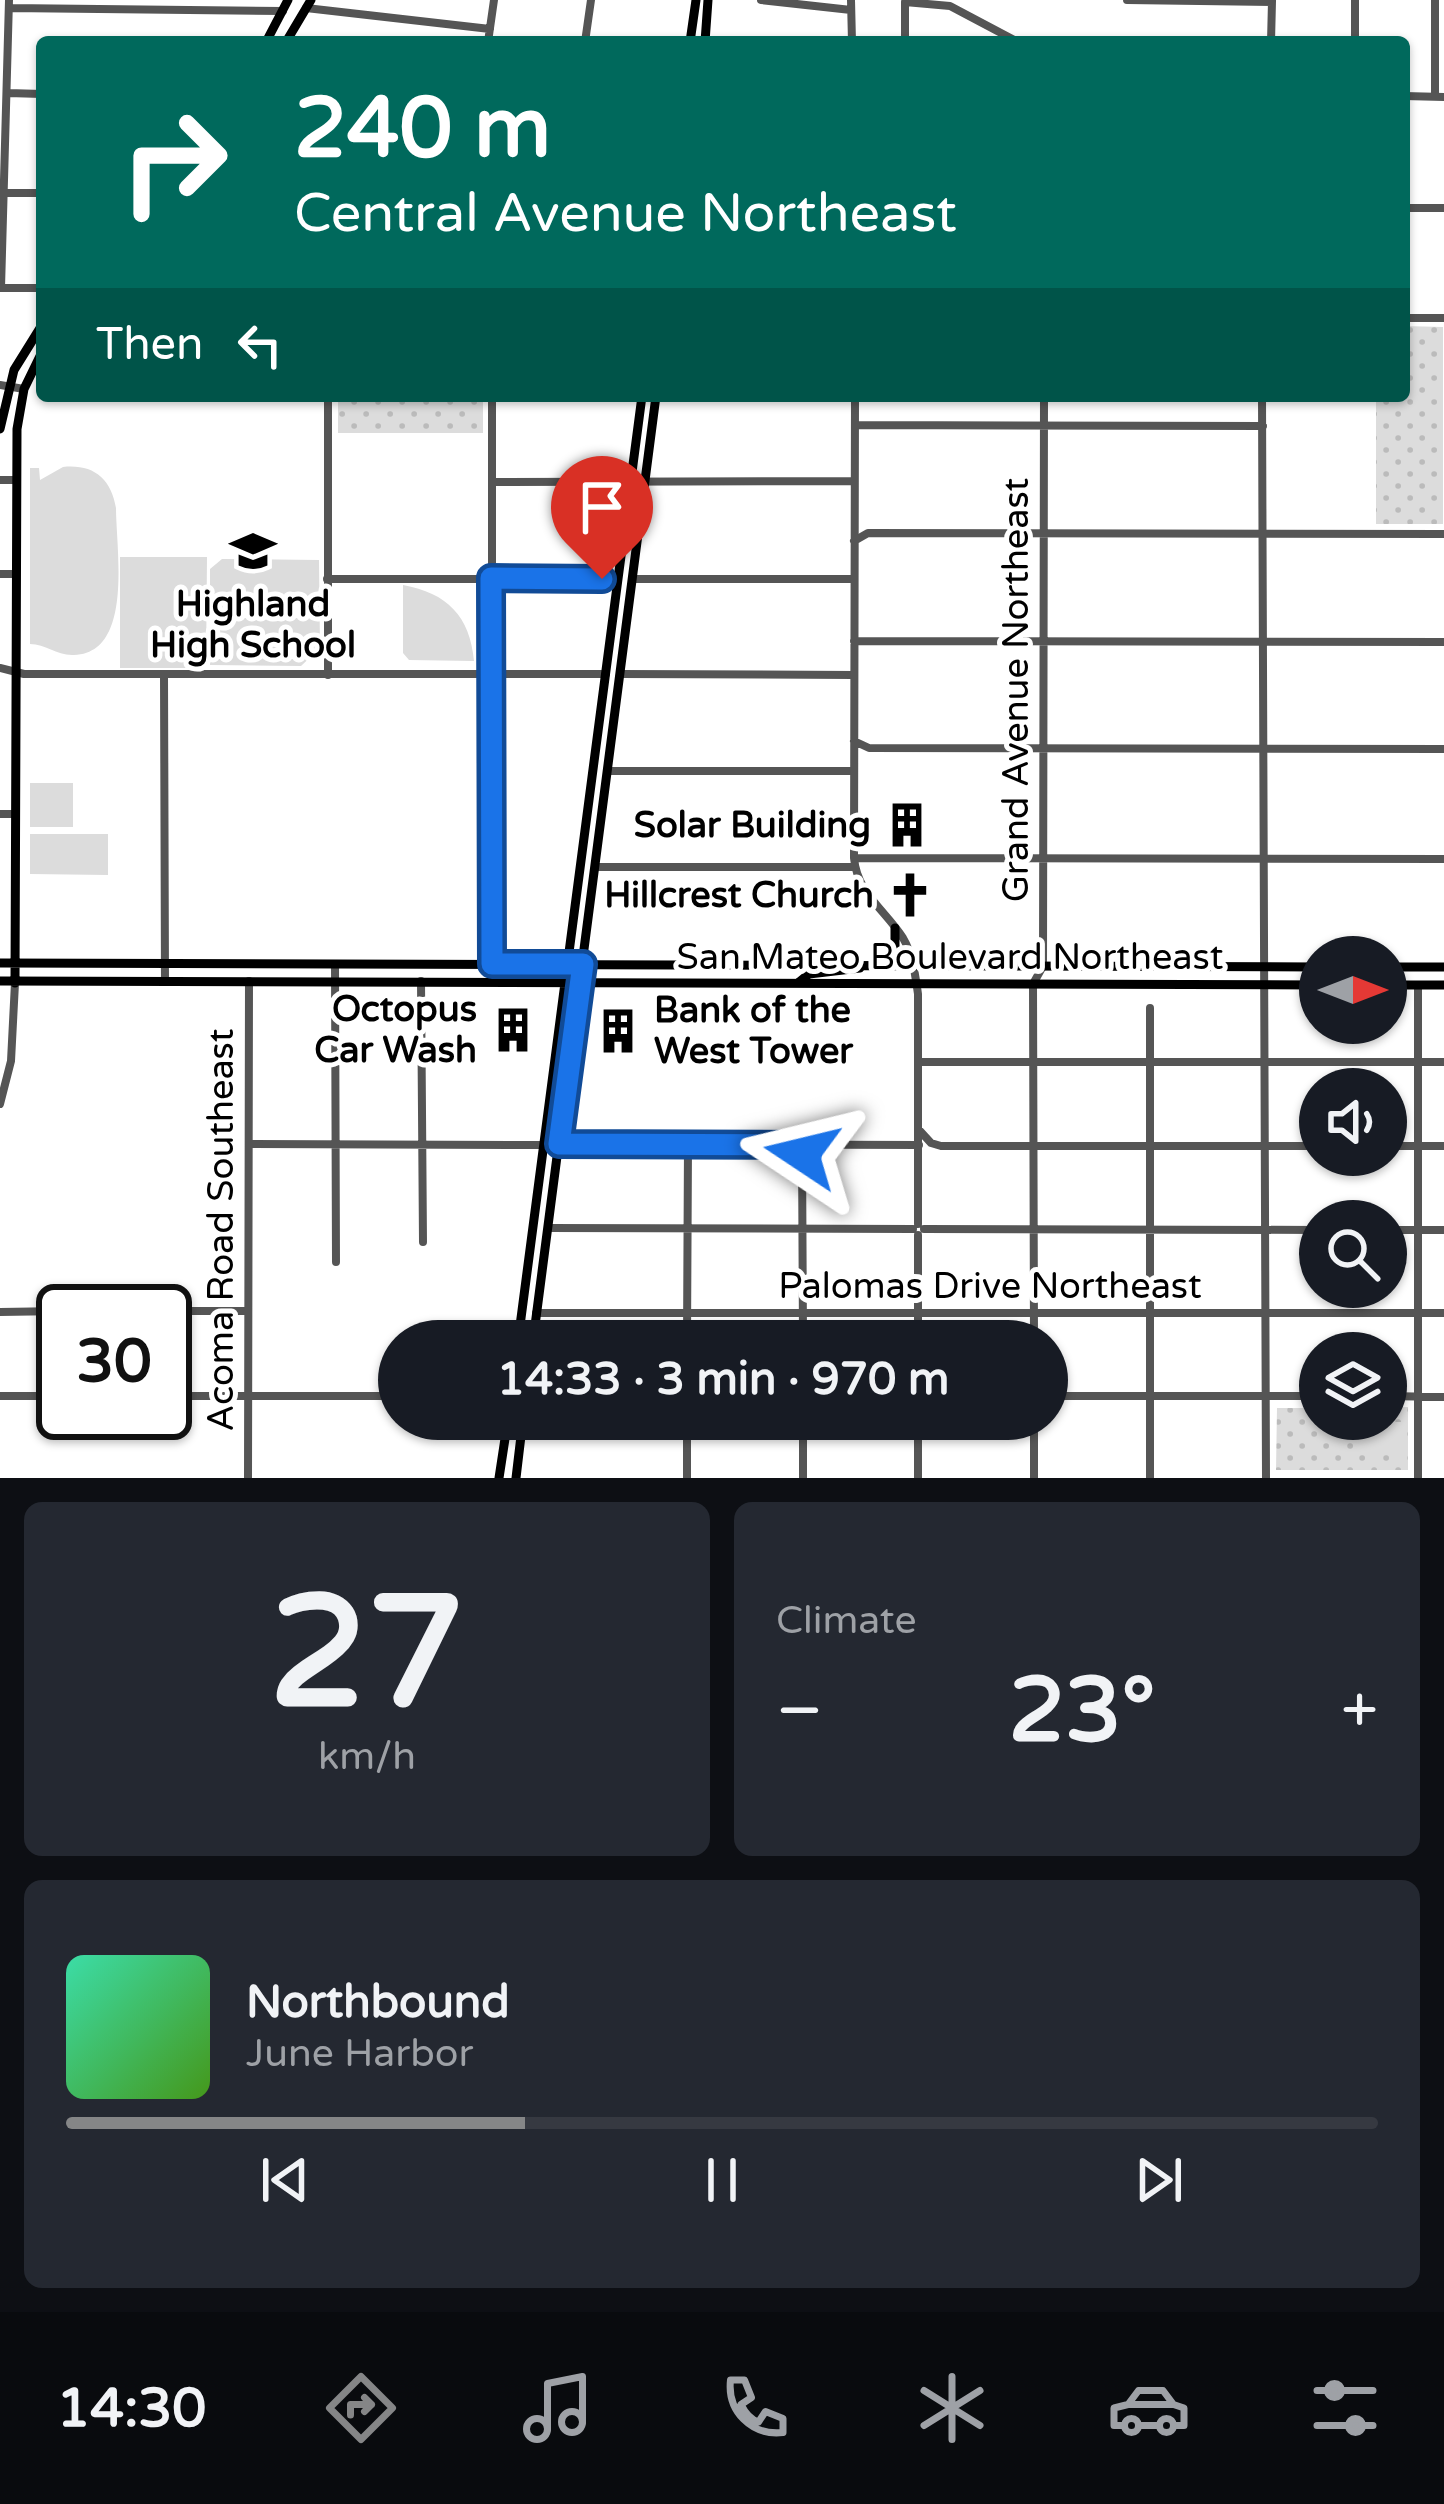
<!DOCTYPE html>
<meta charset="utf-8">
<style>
:root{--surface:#171b24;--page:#242831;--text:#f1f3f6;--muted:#9ea1a6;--line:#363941;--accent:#858687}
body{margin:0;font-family:"Varela Round",sans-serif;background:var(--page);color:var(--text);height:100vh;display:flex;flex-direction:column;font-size:45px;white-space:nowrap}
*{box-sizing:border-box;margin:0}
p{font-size:39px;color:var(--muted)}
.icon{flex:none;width:66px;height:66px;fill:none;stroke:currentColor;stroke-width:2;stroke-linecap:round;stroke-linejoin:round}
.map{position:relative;height:1478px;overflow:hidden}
.side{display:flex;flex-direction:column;gap:24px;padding:24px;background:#0d0f14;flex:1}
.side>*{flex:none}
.banner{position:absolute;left:36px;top:36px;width:1374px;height:366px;border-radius:12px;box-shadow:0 3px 9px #0004;background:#00695c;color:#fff;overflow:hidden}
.needle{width:78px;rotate:90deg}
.tools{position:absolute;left:1299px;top:936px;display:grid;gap:24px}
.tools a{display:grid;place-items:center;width:108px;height:108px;border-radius:50%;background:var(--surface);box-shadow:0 3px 9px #0004;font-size:60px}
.speed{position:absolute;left:36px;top:1284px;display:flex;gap:24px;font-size:60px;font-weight:700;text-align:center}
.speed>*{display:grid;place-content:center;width:156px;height:156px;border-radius:50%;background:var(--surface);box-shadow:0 3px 9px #0004;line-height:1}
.speed .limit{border:6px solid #111;border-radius:18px;background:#fff;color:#111}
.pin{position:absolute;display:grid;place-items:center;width:102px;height:102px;color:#fff;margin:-123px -51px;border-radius:50% 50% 50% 0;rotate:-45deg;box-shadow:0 0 12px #0007}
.pin .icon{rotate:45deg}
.me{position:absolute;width:132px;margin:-66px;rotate:280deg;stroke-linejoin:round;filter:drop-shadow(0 0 9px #0008)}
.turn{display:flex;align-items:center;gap:42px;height:252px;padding:0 60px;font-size:54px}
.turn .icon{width:156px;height:156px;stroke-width:2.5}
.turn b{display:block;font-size:84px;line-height:102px}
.then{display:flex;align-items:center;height:114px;padding:0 60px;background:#0003;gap:24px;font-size:45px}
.big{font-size:90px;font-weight:800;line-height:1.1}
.side .card{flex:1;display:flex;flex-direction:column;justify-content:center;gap:18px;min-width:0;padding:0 42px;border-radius:18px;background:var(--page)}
.side .dial{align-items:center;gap:0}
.dial b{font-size:156px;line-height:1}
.song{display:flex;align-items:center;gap:36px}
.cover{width:144px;height:144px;border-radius:18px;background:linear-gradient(135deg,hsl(160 70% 55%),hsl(100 70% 35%))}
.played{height:12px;border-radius:6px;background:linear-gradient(90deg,var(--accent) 35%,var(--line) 35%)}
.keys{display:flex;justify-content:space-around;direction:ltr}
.heat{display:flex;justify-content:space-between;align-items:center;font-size:66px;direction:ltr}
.side .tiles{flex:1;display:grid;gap:24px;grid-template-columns:1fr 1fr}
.card:last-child{grid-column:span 2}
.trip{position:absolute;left:378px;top:1320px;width:690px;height:120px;border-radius:60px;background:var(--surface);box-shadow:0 3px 9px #0004;font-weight:800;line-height:120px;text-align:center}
.tabs{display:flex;height:192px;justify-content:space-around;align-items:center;background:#090b0e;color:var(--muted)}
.tabs .icon{width:84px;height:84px}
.tabs .selected{color:var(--accent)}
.tabs b{font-size:54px;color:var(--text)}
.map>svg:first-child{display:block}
</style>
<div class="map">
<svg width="1444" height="1478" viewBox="0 0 1444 1478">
<defs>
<pattern id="park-dots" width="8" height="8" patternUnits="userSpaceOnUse" patternTransform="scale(3)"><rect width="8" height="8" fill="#dcdcdc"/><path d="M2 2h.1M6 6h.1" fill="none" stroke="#bbb" stroke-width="1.8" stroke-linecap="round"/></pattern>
</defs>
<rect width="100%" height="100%" fill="#fff"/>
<path fill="url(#park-dots)" d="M1404,326L1443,327V524H1376V396H1404Z
M338,396H483V433H338Z
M1408,1407V1470H1276L1277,1408H1320V1419H1386V1408Z"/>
<path fill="#dcdcdc" d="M63,467C93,464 111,478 116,508C116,549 134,653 74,655C57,656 46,644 30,644V468H39L40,480Z
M120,557H207L206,668H120Z
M222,559L319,560L320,648L301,666L210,665V569Z
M403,585C447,593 470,616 474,661L409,660L403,653Z
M30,783H73V827H30Z
M30,834H108V875L30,874Z
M1363,1422H1402V1454H1363Z"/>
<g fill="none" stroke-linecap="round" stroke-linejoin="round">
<path stroke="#555" stroke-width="8" d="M761,0L851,10
M851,0L852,42
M1127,0L1272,2
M1435,0V96
M905,2L950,6L1018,42
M905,2V42
M9,8L283,11
M306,8L490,29
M488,42L494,0
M585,42L591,0
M1271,42L1272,1
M1355,42V0
M8,93L42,94
M1404,96L1444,97
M2,193H42
M1404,208H1444
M1,288L9,0
M2,288H42
M1404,318H1444
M0,385L24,389
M855,396L854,858C857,893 885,910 903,938C913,955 915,974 918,994V1224
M1262,396L1266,1478
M855,425L1263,426
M0,480H16
M492,482L854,481
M854,541L868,533L1444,534
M0,574H15
M327,579H618
M632,579H854
M854,641L1444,642
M0,668L24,674H606
M164,674L165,982
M620,674L854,675
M328,675V396
M854,741L869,748L1444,749
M609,771H854
M0,814H15
M854,858L1444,859
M596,867H854
M492,963V396
M335,964L336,1262
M421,981L423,1242
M919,1062H1444
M0,1104L11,1061L15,983
M920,1131L931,1143L941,1146H1320
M249,1144L543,1145
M559,1144L919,1145
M802,1145L803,1341
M1386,1146H1444
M548,1228L913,1229
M924,1229L1320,1230
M1386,1230H1444
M918,1235V1341
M114,1311H247
M0,1312L63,1311
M536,1313H1444
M687,1341L688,1145
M1034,1341L1033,984L1043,966L1044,396
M0,1396H63
M165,1396H399
M1047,1396H1320
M1386,1396L1444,1397
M803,1419V1478
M248,1478L249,981
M687,1478V1419
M918,1478V1419
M1034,1478V1419
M1150,1478V1008
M1418,1478V985"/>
<path stroke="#000" stroke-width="9" d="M266,42L288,0
M286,42L311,0
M690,42L696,0
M705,42L708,0
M0,429L14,370L42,325
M0,963L1320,967
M889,965L895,955V928
M1386,967H1444
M0,981L1320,985
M15,983L17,429L24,389L42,352
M798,983L809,974L860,968
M1386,985H1444
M518,1341L642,396
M533,1341L656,396
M499,1478L508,1419
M516,1478L523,1419"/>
</g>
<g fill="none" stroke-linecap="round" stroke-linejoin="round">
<g stroke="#114b97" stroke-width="30">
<path id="route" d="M602,579L491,578L492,964H583L559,1144L802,1145V1154"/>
</g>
<use href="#route" stroke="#1a73e8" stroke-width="21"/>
</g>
<defs>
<g id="school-bare" transform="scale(3.6)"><path d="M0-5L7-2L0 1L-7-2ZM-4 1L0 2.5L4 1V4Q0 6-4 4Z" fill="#000" stroke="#fff" stroke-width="2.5" paint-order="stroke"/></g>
<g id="building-bare" transform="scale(3.6)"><path d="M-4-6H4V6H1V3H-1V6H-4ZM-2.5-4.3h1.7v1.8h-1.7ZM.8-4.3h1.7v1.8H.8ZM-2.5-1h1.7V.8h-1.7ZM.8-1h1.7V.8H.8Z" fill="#000" stroke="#fff" stroke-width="2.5" paint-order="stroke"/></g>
<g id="church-bare" transform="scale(3.6)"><path d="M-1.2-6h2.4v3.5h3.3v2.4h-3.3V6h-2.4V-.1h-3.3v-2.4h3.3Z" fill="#000" stroke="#fff" stroke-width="2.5" paint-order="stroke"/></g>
</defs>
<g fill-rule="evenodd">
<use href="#school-bare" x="253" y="551"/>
<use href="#building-bare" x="907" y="825"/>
<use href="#church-bare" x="910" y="895"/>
<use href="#building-bare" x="513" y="1030"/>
<use href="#building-bare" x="618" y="1031"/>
</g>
<g text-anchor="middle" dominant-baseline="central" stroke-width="10" stroke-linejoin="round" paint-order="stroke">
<g font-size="36" font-weight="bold" fill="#000" stroke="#fff" text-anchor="end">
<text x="253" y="604" text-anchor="middle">Highland<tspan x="253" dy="41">High School</tspan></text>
<text x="871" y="825">Solar Building</text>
<text x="874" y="895">Hillcrest Church</text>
<text x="477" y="1009">Octopus<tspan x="477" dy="41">Car Wash</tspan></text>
<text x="654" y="1010" text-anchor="start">Bank of the<tspan x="654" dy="41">West Tower</tspan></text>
</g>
<g font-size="36" fill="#000" stroke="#fff">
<text transform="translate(1016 690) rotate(-90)">Grand Avenue Northeast</text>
<text x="950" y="957">San Mateo Boulevard Northeast</text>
<text transform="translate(221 1230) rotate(-90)">Acoma Road Southeast</text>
<text x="990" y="1286">Palomas Drive Northeast</text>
</g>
</g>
</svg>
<div class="tools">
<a><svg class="needle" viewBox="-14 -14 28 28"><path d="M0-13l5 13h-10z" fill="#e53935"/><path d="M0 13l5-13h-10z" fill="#9ea1a6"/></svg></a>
<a><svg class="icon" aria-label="sound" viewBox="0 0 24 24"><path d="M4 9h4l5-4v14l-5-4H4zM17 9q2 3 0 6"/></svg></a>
<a><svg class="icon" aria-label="search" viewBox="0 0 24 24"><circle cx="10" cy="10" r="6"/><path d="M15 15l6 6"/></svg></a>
<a><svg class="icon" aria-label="layers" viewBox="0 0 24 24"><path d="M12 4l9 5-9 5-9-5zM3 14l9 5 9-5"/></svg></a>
</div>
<div class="speed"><div class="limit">30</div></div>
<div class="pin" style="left:602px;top:579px;background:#d93025"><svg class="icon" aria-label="arrive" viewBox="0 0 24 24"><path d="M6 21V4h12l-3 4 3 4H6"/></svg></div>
<svg class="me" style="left:802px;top:1154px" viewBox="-20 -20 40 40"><path d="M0-17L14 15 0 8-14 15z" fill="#1a73e8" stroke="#fff" stroke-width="4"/></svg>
<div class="trip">14:33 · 3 min · 970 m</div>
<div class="banner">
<div class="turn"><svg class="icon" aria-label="right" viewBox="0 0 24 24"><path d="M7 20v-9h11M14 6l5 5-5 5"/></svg><div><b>240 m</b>Central Avenue Northeast</div></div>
<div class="then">Then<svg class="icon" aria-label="left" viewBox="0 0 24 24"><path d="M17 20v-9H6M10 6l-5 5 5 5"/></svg></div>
</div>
</div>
<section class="side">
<div class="tiles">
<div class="card dial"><b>27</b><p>km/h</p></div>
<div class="card"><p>Climate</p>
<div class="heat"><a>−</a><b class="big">23°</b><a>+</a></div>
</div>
<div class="card">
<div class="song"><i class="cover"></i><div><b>Northbound</b><p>June Harbor</p></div></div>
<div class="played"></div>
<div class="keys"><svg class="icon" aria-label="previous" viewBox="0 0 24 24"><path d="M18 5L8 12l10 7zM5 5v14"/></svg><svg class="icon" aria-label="pause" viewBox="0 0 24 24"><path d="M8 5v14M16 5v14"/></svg><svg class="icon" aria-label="next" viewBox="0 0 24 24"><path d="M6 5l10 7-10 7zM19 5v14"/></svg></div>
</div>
</div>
</section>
<nav class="tabs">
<b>14:30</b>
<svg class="icon selected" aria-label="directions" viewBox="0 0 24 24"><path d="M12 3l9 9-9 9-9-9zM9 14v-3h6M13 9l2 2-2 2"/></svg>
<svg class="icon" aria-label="music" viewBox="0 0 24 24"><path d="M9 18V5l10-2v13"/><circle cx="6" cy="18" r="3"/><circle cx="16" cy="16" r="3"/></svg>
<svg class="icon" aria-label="phone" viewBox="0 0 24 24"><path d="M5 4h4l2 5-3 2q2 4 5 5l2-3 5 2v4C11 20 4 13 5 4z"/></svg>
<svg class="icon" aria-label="climate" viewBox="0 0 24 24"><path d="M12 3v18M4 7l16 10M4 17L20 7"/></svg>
<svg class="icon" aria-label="car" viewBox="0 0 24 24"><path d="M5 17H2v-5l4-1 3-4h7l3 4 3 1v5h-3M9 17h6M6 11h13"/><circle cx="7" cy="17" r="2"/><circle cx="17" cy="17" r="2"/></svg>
<svg class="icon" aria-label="filters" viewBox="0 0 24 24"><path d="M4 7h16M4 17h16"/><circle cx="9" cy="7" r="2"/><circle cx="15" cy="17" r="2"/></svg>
</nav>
